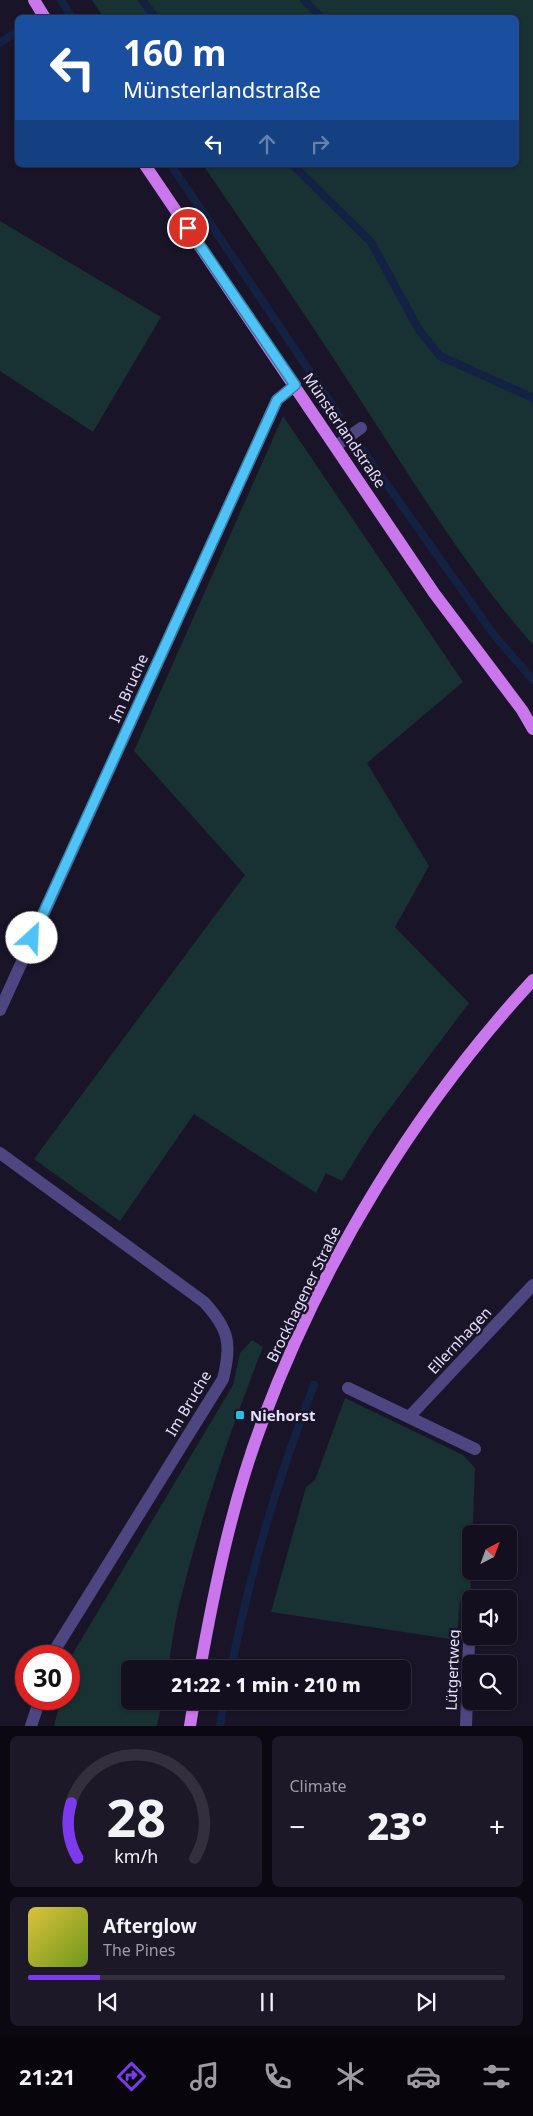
<!DOCTYPE html>
<meta charset="utf-8">
<style>
:root{--surface:#140f1f;--page:#1d1828;--text:#f1f3f6;--muted:#9d9ca4;--line:#332f3d;--accent:#7c3aed}
body{margin:0;font-family:"Noto Sans",sans-serif;background:var(--page);color:var(--text);height:100vh;display:flex;flex-direction:column;font-size:19px;white-space:nowrap}
*{box-sizing:border-box;margin:0}
p{font-size:16px;color:var(--muted)}
.icon{flex:none;width:28px;height:28px;fill:none;stroke:currentColor;stroke-width:2;stroke-linecap:round;stroke-linejoin:round}
.map{position:relative;height:1726px;overflow:hidden}
.details{display:flex;flex-direction:column;gap:10px;padding:10px;background:#0b0811;flex:1}
.details>*{flex:none}
.hud{position:absolute;left:15px;top:15px;width:504px;height:152px;border-radius:8px;box-shadow:0 1px 4px #0004,0 0 0 1px var(--line);background:#1a4fa0;color:#fff;overflow:hidden}
.needle{width:32px;rotate:41deg}
.controls{position:absolute;left:462px;top:1525px;display:grid;gap:10px}
.controls a{display:grid;place-items:center;width:55px;height:55px;border-radius:8px;background:var(--surface);box-shadow:0 1px 4px #0004,0 0 0 1px var(--line);font-size:25px}
.speed{position:absolute;left:15px;top:1645px;display:flex;gap:10px;font-size:25px;font-weight:700;text-align:center}
.speed>*{display:grid;place-content:center;width:65px;height:65px;border-radius:50%;background:var(--surface);box-shadow:0 1px 4px #0004,0 0 0 1px var(--line);line-height:1}
.speed .limit{border:8px solid #d22;background:#fff;color:#111}
.pin{position:absolute;display:grid;place-items:center;width:42px;height:42px;color:#fff;margin:-21px;border:2px solid #fff;border-radius:50%;box-shadow:0 1px 5px #0007}
.me{position:absolute;width:55px;margin:-28px;rotate:25deg;stroke-linejoin:round;filter:drop-shadow(0 0 4px #0008)}
.turn{display:flex;align-items:center;gap:18px;height:105px;padding:0 25px;font-size:22px}
.turn .icon{width:65px;height:65px;stroke-width:2.5}
.turn b{display:block;font-size:35px;line-height:42px}
.lanes{display:flex;align-items:center;height:48px;padding:0 25px;background:#0003;justify-content:center;gap:25px;direction:ltr}
.lanes .off{opacity:.35}
.big{font-size:38px;font-weight:800;line-height:1.1}
.details .widget{flex:1;display:flex;flex-direction:column;justify-content:center;gap:8px;min-width:0;padding:0 18px;border-radius:8px;background:var(--page)}
.details .dial{align-items:center;gap:0}
.dial svg{height:130px;overflow:visible;fill:none;stroke:var(--line);stroke-width:7;stroke-linecap:round;text-anchor:middle}
.dial text{fill:var(--text);stroke:none}
.song{display:flex;align-items:center;gap:15px}
.cover{width:60px;height:60px;border-radius:8px;background:linear-gradient(135deg,hsl(50 70% 55%),hsl(80 70% 35%))}
.played{height:5px;border-radius:2px;background:linear-gradient(90deg,var(--accent) 15%,var(--line) 15%)}
.keys{display:flex;justify-content:space-around;direction:ltr}
.heat{display:flex;justify-content:space-between;align-items:center;font-size:28px;direction:ltr}
.details .tiles{flex:1;display:grid;gap:10px;grid-template-columns:1fr 1fr}
.widget:last-child{grid-column:span 2}
.trip{position:absolute;left:121px;top:1660px;width:290px;height:50px;border-radius:8px;background:var(--surface);box-shadow:0 1px 4px #0004,0 0 0 1px var(--line);font-weight:800;line-height:50px;text-align:center}
.dock{display:flex;height:80px;justify-content:space-around;align-items:center;background:#08060c;color:var(--muted)}
.dock .icon{width:35px;height:35px}
.dock .active{color:var(--accent)}
.dock b{font-size:22px;color:var(--text)}
.map>svg:first-child{display:block}
</style>
<div class="map">
<svg width="533" height="1726" viewBox="0 0 533 1726">
<rect width="100%" height="100%" fill="#1a1429"/>
<path fill="#183132" d="M92,0H533V645C467,570 415,484 361,401C310,321 256,243 203,165H516V18H104Z
M0,221L161,317L93,432L0,371Z
M283,416L463,682L367,763L429,866L395,927L469,1003L373,1131L342,1181L326,1173L316,1193L194,1114L120,1221L34,1159L245,875L134,751Z
M252,1340L263,1347C231,1428 203,1510 182,1594C175,1618 172,1644 168,1669H130V1701H162L157,1726H54L61,1699H69V1669L72,1655L233,1385L240,1353Z
M345,1398L463,1455L475,1468L470,1600L460,1601L457,1640L271,1612L306,1487L315,1480Z"/>
<g fill="none" stroke-linecap="round" stroke-linejoin="round">
<path stroke="#132143" stroke-width="8" d="M61,0L72,18
M142,0L156,18
M304,0L322,18
M0,43L16,32
M171,165L339,415
M293,165L371,242L419,330L440,356L533,398
M361,448L494,635L533,680
M231,1669C250,1571 278,1478 314,1385
M220,1726L224,1701"/>
<path stroke="#4d4681" stroke-width="12" d="M336,446L361,428
M0,1010L277,400L295,385
M0,1153L204,1302C229,1329 232,1344 223,1379L56,1648L53,1656
M348,1388L475,1449
M409,1417L533,1285
M31,1726L40,1699
M466,1726L470,1615"/>
<path stroke="#ca76ec" stroke-width="12" d="M34,0L45,18
M145,165L434,593L522,710L533,729
M200,1669C215,1585 233,1499 263,1420C324,1258 416,1107 533,980
M190,1726L194,1701"/>
</g>
<g fill="none" stroke-linecap="round" stroke-linejoin="round">
<g stroke="#337fa1" stroke-width="12">
<path id="route" d="M32,938L277,400L295,385L188,228"/>
</g>
<use href="#route" stroke="#4fc3f7" stroke-width="9"/>
</g>
<rect fill="#26bfe1" stroke="#1a1429" stroke-width="2" x="235" y="1410" width="10" height="10" rx="2.5"/>
<g text-anchor="middle" dominant-baseline="central" stroke-width="5" stroke-linejoin="round" paint-order="stroke">
<g font-size="15" fill="#e5e0fb" stroke="#1a1429">
<text transform="translate(345 430) rotate(56)">Münsterlandstraße</text>
<text transform="translate(128 688) rotate(-66)">Im Bruche</text>
<text transform="translate(303 1294) rotate(-64)">Brockhagener Straße</text>
<text transform="translate(459 1340) rotate(-47)">Ellernhagen</text>
<text transform="translate(188 1403) rotate(-59)">Im Bruche</text>
<text transform="translate(452 1670) rotate(-88)">Lütgertweg</text>
</g>
<g font-size="15" font-weight="bold" fill="#e5e0fb" stroke="#1a1429" text-anchor="start">
<text x="250" y="1415">Niehorst</text>
</g>
</g>
</svg>
<div class="controls">
<a><svg class="needle" viewBox="-14 -14 28 28"><path d="M0-13l5 13h-10z" fill="#e53935"/><path d="M0 13l5-13h-10z" fill="#9d9ca4"/></svg></a>
<a><svg class="icon" aria-label="sound" viewBox="0 0 24 24"><path d="M4 9h4l5-4v14l-5-4H4zM17 9q2 3 0 6"/></svg></a>
<a><svg class="icon" aria-label="search" viewBox="0 0 24 24"><circle cx="10" cy="10" r="6"/><path d="M15 15l6 6"/></svg></a>
</div>
<div class="speed"><div class="limit">30</div></div>
<div class="pin" style="left:188px;top:228px;background:#d93025"><svg class="icon" aria-label="arrive" viewBox="0 0 24 24"><path d="M6 21V4h12l-3 4 3 4H6"/></svg></div>
<svg class="me" style="left:32px;top:938px" viewBox="-20 -20 40 40"><circle r="19" fill="#fff"/><path d="M0-13L10 11 0 6-10 11z" fill="#4fc3f7"/></svg>
<div class="trip">21:22 · 1 min · 210 m</div>
<div class="hud">
<div class="turn"><svg class="icon" aria-label="left" viewBox="0 0 24 24"><path d="M17 20v-9H6M10 6l-5 5 5 5"/></svg><div><b>160 m</b>Münsterlandstraße</div></div>
<div class="lanes"><svg class="icon" aria-label="left" viewBox="0 0 24 24"><path d="M17 20v-9H6M10 6l-5 5 5 5"/></svg><svg class="icon off" aria-label="ahead" viewBox="0 0 24 24"><path d="M12 20V5M6 11l6-6 6 6"/></svg><svg class="icon off" aria-label="right" viewBox="0 0 24 24"><path d="M7 20v-9h11M14 6l5 5-5 5"/></svg></div>
</div>
</div>
<section class="details">
<div class="tiles">
<div class="widget dial"><svg viewBox="0 0 100 80">
<path d="M14 69A42 42 0 1 1 86 69"/>
<path d="M14 69A42 42 0 0 1 10 35" stroke="#7c3aed"/>
<text x="50" y="56" font-size="32" font-weight="700">28</text>
<text x="50" y="72" font-size="11">km/h</text>
</svg></div>
<div class="widget"><p>Climate</p>
<div class="heat"><a>−</a><b class="big">23°</b><a>+</a></div>
</div>
<div class="widget">
<div class="song"><i class="cover"></i><div><b>Afterglow</b><p>The Pines</p></div></div>
<div class="played"></div>
<div class="keys"><svg class="icon" aria-label="previous" viewBox="0 0 24 24"><path d="M18 5L8 12l10 7zM5 5v14"/></svg><svg class="icon" aria-label="pause" viewBox="0 0 24 24"><path d="M8 5v14M16 5v14"/></svg><svg class="icon" aria-label="next" viewBox="0 0 24 24"><path d="M6 5l10 7-10 7zM19 5v14"/></svg></div>
</div>
</div>
</section>
<nav class="dock">
<b>21:21</b>
<svg class="icon active" aria-label="directions" viewBox="0 0 24 24"><path d="M12 3l9 9-9 9-9-9zM9 14v-3h6M13 9l2 2-2 2"/></svg>
<svg class="icon" aria-label="music" viewBox="0 0 24 24"><path d="M9 18V5l10-2v13"/><circle cx="6" cy="18" r="3"/><circle cx="16" cy="16" r="3"/></svg>
<svg class="icon" aria-label="phone" viewBox="0 0 24 24"><path d="M5 4h4l2 5-3 2q2 4 5 5l2-3 5 2v4C11 20 4 13 5 4z"/></svg>
<svg class="icon" aria-label="climate" viewBox="0 0 24 24"><path d="M12 3v18M4 7l16 10M4 17L20 7"/></svg>
<svg class="icon" aria-label="car" viewBox="0 0 24 24"><path d="M5 17H2v-5l4-1 3-4h7l3 4 3 1v5h-3M9 17h6M6 11h13"/><circle cx="7" cy="17" r="2"/><circle cx="17" cy="17" r="2"/></svg>
<svg class="icon" aria-label="filters" viewBox="0 0 24 24"><path d="M4 7h16M4 17h16"/><circle cx="9" cy="7" r="2"/><circle cx="15" cy="17" r="2"/></svg>
</nav>
